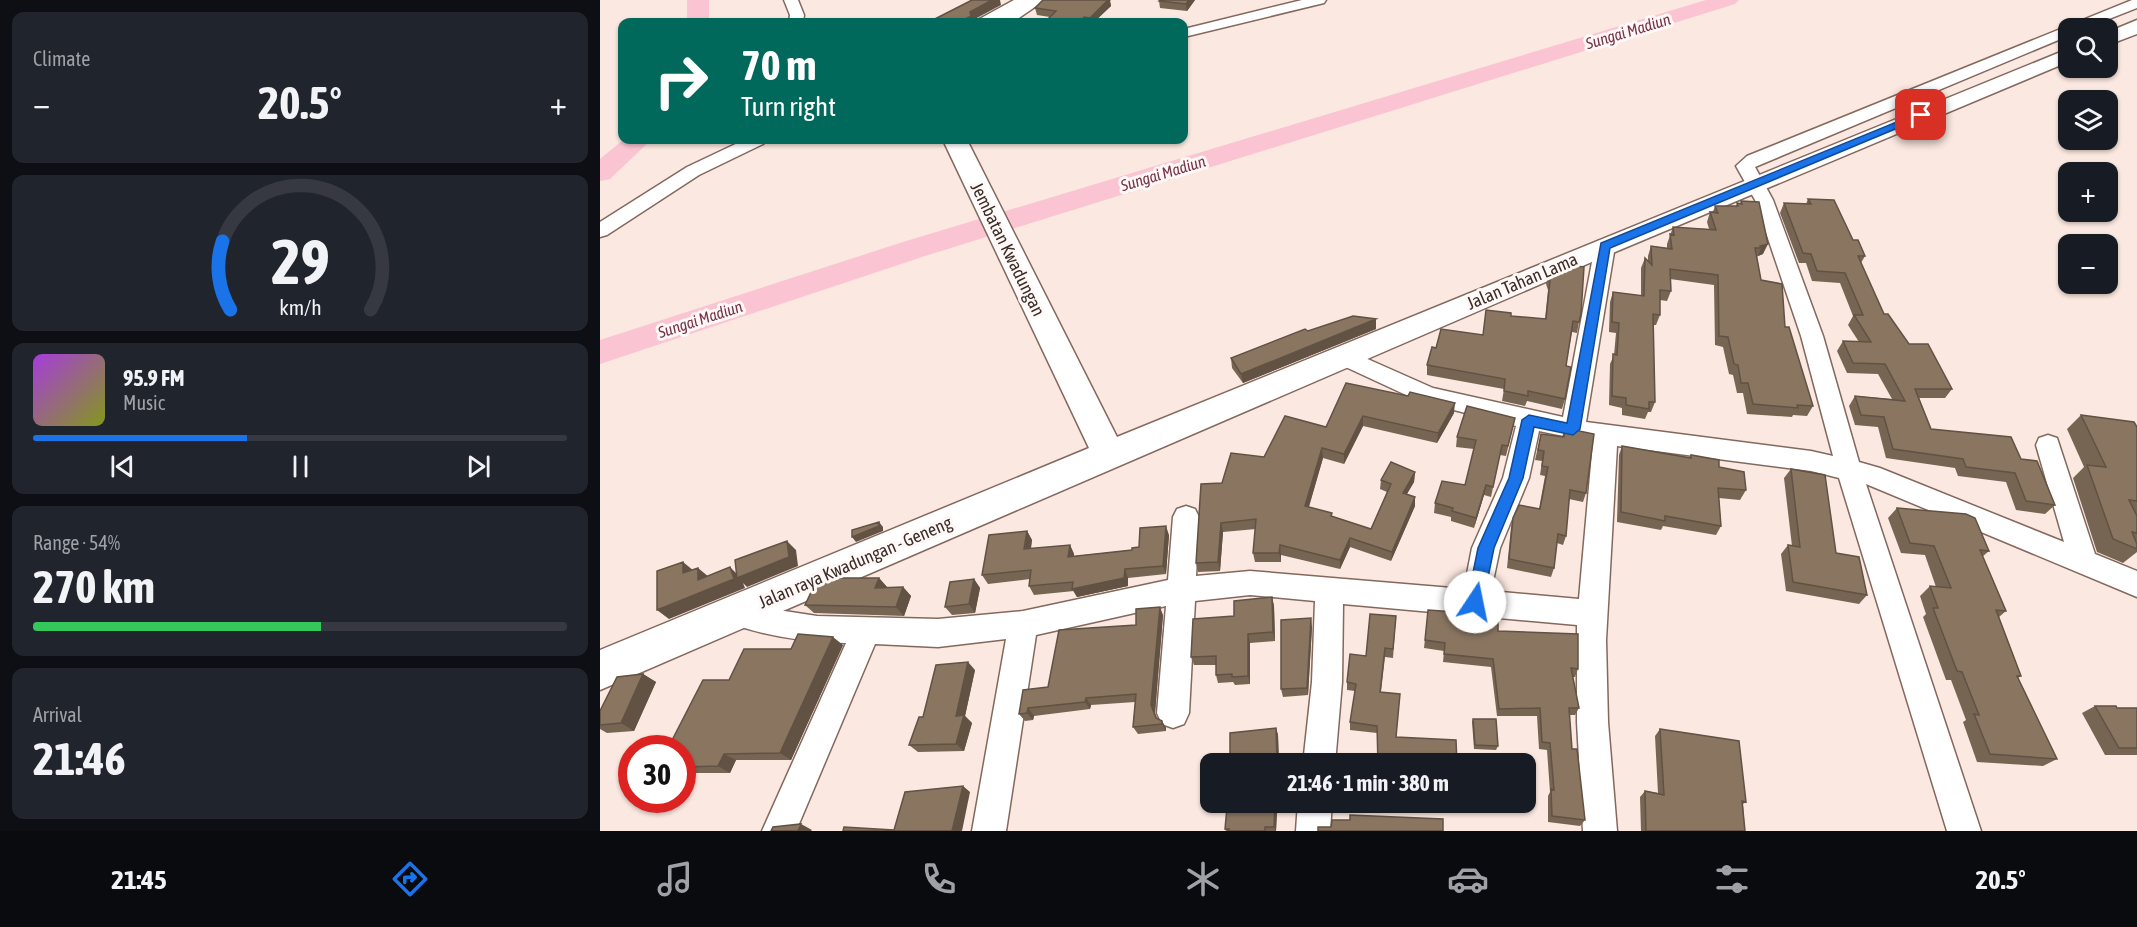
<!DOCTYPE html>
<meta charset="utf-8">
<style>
:root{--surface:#171b24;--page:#20242c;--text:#f1f3f6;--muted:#9ea1a6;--line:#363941;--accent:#1a73e8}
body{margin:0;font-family:"Asap Condensed",sans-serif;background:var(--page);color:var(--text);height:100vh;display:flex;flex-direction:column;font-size:22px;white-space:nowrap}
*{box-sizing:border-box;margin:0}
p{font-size:20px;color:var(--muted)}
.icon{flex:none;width:33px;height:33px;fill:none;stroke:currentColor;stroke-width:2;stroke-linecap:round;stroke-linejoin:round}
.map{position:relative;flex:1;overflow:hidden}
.details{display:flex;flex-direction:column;gap:12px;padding:12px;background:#0d0f14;width:600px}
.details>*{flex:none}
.top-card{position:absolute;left:18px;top:18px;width:570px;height:126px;border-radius:12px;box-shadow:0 2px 4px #0004;background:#00695c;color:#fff;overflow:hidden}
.controls{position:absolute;left:1458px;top:18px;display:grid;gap:12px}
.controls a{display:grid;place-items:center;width:60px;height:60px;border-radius:12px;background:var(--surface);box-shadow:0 2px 4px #0004;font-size:30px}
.speed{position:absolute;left:18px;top:735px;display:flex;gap:12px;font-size:30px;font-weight:700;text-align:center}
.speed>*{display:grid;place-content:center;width:78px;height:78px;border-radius:50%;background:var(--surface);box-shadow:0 2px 4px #0004;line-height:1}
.speed .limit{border:9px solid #d22;background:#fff;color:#111}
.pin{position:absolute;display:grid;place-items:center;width:51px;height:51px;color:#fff;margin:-26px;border-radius:12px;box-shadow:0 3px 9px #0006}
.me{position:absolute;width:66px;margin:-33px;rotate:11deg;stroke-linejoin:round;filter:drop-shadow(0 0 4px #0008)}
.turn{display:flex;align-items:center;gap:21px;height:126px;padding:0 24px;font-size:27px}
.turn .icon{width:78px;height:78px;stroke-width:2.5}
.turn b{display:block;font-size:42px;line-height:51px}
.big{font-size:45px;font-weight:700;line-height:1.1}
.details .card{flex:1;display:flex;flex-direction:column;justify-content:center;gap:9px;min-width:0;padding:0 21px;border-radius:12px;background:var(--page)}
.details .dial{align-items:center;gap:0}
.dial svg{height:156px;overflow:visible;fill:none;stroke:var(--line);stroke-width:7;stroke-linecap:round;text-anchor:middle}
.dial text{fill:var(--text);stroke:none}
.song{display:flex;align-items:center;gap:18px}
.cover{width:72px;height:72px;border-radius:9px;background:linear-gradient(135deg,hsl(280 70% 55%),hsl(70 70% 35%))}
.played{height:6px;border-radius:3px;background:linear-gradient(90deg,var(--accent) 40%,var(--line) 40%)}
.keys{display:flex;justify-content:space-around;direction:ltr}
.heat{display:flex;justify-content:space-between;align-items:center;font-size:33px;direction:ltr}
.charge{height:9px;border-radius:4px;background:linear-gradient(90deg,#34c759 54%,var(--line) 0)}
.trip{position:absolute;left:600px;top:753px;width:336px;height:60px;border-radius:12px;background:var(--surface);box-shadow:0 2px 4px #0004;font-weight:700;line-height:60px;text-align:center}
.tabs{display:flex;height:96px;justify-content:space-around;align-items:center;background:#090b0e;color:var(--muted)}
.tabs .icon{width:42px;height:42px}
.tabs .current{color:var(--accent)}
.tabs b{font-size:27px;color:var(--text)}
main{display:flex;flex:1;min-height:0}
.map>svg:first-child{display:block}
</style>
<main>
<section class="details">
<div class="card"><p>Climate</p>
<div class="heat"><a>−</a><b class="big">20.5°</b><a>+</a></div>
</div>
<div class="card dial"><svg viewBox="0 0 100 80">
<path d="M14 69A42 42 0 1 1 86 69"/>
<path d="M14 69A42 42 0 0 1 10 34" stroke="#1a73e8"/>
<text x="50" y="56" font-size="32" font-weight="700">29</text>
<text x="50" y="72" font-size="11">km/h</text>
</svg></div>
<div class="card">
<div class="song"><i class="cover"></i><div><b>95.9 FM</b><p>Music</p></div></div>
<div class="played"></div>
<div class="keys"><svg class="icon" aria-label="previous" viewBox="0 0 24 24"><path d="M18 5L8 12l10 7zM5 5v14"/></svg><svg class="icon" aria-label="pause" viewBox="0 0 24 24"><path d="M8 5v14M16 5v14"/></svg><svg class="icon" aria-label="next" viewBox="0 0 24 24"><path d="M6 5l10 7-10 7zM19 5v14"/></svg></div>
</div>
<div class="card"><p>Range · 54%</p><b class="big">270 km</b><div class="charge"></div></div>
<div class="card"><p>Arrival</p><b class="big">21:46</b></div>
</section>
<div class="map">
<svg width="1537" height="831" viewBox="0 0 1537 831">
<rect width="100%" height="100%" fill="#fbe8e0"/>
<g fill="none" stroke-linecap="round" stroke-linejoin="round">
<path fill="#fac4d2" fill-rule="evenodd" d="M87,0H109V22H87Z
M1106,0H1139L1135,4L325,256L0,364V340L303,242Z
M23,140H51L10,179L0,181V159Z"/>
<g stroke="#83685d" stroke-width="3">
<path id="minor" d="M184,0H198L204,15L203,22H189L190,15Z
M414,0H432L391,22H374Z
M702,0H726L724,3L584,37V29Z
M1532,0H1537V8L1486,28H1468V36L1155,167L1173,200L1223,336L1259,462L1280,468L1464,542L1436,445L1439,438L1448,435L1457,438L1495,554L1537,571V597L1266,484L1381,831H1347L1239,478L1211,471L1017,446L1006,640L1008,722L1017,831H983L977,722V625L743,604L742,682L735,764H703L712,682L715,601L650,595L595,601L589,713L584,724L573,728L562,724L557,713L566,606L436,635L406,831H372L406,639L338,647L275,644L196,831H162L246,643C204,642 163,636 124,621L120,612L124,603L134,599L165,608L217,616L338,619L423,611L568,580L573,517L577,509L586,506L595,509L599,517L596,576L650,571L864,589L872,548L903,478L916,426L819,401L737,363L734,357L737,351L745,349L833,388L963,417L995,246L998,241L1005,240L1012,241L1015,246L986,422L1211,451L1233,456L1201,336L1155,200L1136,166L1147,156ZM939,431L993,442L979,599L891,591L900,548L929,478Z
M144,140H166L163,144L99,175L7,235L0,237V222L87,167Z
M698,802H732L730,831H696Z"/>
</g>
<g stroke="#83685d" stroke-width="3">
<path id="secondary" d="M421,0H445L413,22H390L393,18Z
M1537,20V34L1508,45V32Z
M1468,49V62L1015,252L0,690V650L489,448L343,140H367L517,437Z"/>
</g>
<use href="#minor" fill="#fff" fill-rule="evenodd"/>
<use href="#secondary" fill="#fff" fill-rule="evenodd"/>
</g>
<path fill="#776553" d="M595,0L587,11L560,8L559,1Z
M510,1L511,6L494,22H445L450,17L437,15L435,8Z
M1208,199L1253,240L1265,256L1261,263L1284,314L1309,344L1352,389L1345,398H1319L1331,429L1421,459L1455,505L1445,514L1416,510L1406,482L1358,476L1355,468L1286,458L1278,427L1255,425L1249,406L1255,396L1292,399L1278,374L1247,373L1237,351L1243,341L1259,342L1248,325L1253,316L1240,283L1212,281L1206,263H1199L1180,213L1184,203L1206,204Z
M1141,201L1163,254L1158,256L1157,257L1161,280L1185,327L1213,406L1207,416L1193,415L1192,417L1147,414L1143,393H1137L1133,375L1129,374L1123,347L1115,345L1114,285L1070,279L1071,291L1067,301L1060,300V315L1056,325H1053L1055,402L1051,412H1048L1045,419L1022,415V408L1009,405L1010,364L1014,355L1016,333L1009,332L1010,302L1013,292L1041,296V268L1045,258L1048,262V256L1051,246L1067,248V244L1073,227L1109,229L1107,222L1110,212H1113L1115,206H1136L1137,203L1140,204Z
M949,274L979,322L977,333L972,332L966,366L965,399L962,409L927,401L925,406L902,401L904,389L827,375V365L836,348L883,335L911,316L945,319L948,290L946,284Z
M776,319V329L643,383L632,368L631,358L708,331Z
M746,383L854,413L837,443L763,426L744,464L723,458L709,507L732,513V516L771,529L787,492L780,489L781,480L815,472L814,482L807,494L815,506L791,561L750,547L740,569L681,555V562H655L653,553L656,529L623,532L620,571L598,572L596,563L622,483L664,457L726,427Z
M1481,415L1537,427V541L1536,542L1537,544V552L1523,563L1497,552L1473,478L1484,467L1467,429Z
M915,418L906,456L900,455L891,497L884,495L874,528L851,521V517L834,513L835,503L865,485L874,449L856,447L857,437Z
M965,428L986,493L983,502L969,499L966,536L963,545L957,543L954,568L951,577L907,568L911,527L913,518L939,509L945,476L940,475L942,461L935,460L941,434L962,437Z
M1022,446L1089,458L1091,455L1119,467L1146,490L1140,500L1119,498L1121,526L1116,535L1063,526L1061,530L1017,522L1019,455Z
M1191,469L1236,553L1267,595L1259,604L1186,591L1181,554L1188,545L1192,546L1184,478Z
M1297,508L1389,551L1382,557L1406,611L1399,617L1421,676L1418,678L1457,759L1443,766L1377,762L1363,722L1366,720L1351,680H1346L1323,617L1326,614L1320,596L1330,586L1336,587L1325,555L1301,553L1288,518Z
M427,531L432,540L431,549L470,545L474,554V556L532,550L569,535L566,574L528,578V586L477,597L474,591L434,595L429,586L430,579L388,584L382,575Z
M279,578L287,587V588L303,587L311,596L304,616L214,613L205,605Z
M374,579L380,588L375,613L352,615L345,607Z
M672,597L674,606L675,641L650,643V684L635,685L633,682L618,683L616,675V665H594L591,657L634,616Z
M828,610L898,631L978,669L975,677H973L979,708L975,715H969L972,749L985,820L980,826L948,822V796L950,792L947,750L939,749L937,716H897L891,667L843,662L844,651L824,648Z
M563,615L555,713L557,718L562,721L566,728V731L538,734L533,727L535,702L491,705L490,709L434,716L433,720L425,721L419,714L448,687L536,625Z
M796,616L793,658L785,657L781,692L796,737L857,764H778L777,733L750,730V722L755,691L747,690V682Z
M712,627L708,695L683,697L681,689Z
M243,645L191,760H136L130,773H82V748L69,746L191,649Z
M375,670L365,716L372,723L364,751L318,752L309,745L323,717Z
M43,674L56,682L34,731L7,733L0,729V711Z
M1495,706L1517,708H1537V755H1505L1482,713Z
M873,719L898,746L896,750L874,749L872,722Z
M676,728L678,735L679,764H630Z
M1060,729L1146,802L1143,804L1145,831H1041L1040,797L1045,791L1058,793L1055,736Z
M677,811L676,831H626L625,829Z"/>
<path fill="#615244" d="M392,0H400L401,5L373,20L374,22H360L370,12Z
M504,0H511L510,1L511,6L494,22H491L490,18Z
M589,0H595L587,11L586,4Z
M484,17L486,22H480Z
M1168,244L1163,254L1158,256L1161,248L1160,246Z
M776,319V329L643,383L641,374Z
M855,403L854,413L837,443L838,433Z
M763,416V426L744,464V454Z
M722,448L723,458L706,516L705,506Z
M815,472L814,482L802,502L803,493Z
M886,485L884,495L874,528L876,518Z
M815,497V506L791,561L792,552Z
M279,522L283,527V531L256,542L252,537Z
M621,523L623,532L620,571L618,562Z
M566,526L569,535L566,574L563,566Z
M427,531L432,540L429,558L424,549Z
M750,538V547L740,569V560Z
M187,541L196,550L198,566L147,587L143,583L145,588L69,619L57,610L130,567L140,577Z
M470,545L474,554L473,565L468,557Z
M680,545L681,555V562L679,553Z
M83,562L94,571L83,573Z
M98,568L109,577L98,580Z
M525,569L528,578V586L477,597L472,589Z
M279,578L287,587L283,597L275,588Z
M374,579L380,588L375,613L369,604Z
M303,587L311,596L304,616L296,607Z
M672,597L674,606L675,641L673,632Z
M560,607L563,615L555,713L560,725L551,705Z
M711,618L712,627L708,695L707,688Z
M648,634L650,643V684L648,676Z
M233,637L243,645L191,760L180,753Z
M368,662L375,670L365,716L372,723L364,751L356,744V716Z
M43,674L56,682L34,731L21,723Z
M486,698L491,705L490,709L485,702Z
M428,708L434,716L433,720L427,713Z
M562,721L566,728V731L562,724Z
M676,728L678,735L679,764L677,761Z
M124,754L136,760L130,773L118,766Z
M363,786L370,792L362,831H352Z
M675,804L677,811L676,831L674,827Z
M201,824L212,830L211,831H198Z"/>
<path fill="#8a7561" stroke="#615244" stroke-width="1.5" d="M372,0H392L370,12L371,16L360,22H329Z
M443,0H508L490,18L484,17L480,22H445L456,11L435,8Z
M560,0H589L586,4L559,1Z
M1208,199L1234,200L1253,240H1258L1265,256H1258L1284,314H1288L1309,344H1328L1352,389H1315L1331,429L1411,437L1421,459L1437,461L1455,505L1426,501L1415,473L1366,467L1363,459L1293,449L1284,417L1261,415L1255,396L1305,401L1285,364L1253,363L1243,341L1271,342L1254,315H1263L1245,273L1217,271L1211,254L1203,253L1184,203L1211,204Z
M1141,201L1159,202L1168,244L1160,246L1161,248H1155L1161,280L1182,284L1185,327H1189L1213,406L1197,405L1198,408L1153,404L1148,383H1141L1138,365L1134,364L1128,337L1119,336L1118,275L1070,269L1071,291L1060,290V315L1053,314L1055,402H1049V409L1026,405V398L1012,396L1013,354L1017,355L1019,323L1012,322L1013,292L1044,296L1045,258L1052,265L1051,246L1072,249L1070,234L1074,235L1073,227L1116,230L1110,212L1118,213L1115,206H1138L1137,203L1142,204Z
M968,265L984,267L981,314L979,322L973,321L966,366L971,367L965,399L928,391V396L904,391L905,379L827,365L832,347L836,348L841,329L883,335L886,310L911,313V316L946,319L950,280L949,274Z
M753,316L776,319L641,374L631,358L705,329L708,331Z
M746,383L808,396L810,392L855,403L838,433L763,416L744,454L722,448L705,506L732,513L731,516L771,529L791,484L781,480L791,462L815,472L803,493L815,497L792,552L750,538L740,560L680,545L679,553H653L656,519L621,523L618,562L596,563L601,484L622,483L631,453L664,457L685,416L726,427Z
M867,406L915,418L908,446L902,445L893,487L886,485L876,518L852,511L853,508L835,503L842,481L865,485L876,440L857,437Z
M1481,415L1534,422L1537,427V501L1529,500L1537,516V533L1532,532L1537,544V549L1513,539L1487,465L1506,467Z
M965,428L994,434L986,493L970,490L966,536L958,534L954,568L909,559L913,518L919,505L940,509L948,467L942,466L944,451L938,450L941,434L964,437Z
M1022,446L1091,458V455L1119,460V467L1144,472L1146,490L1118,488L1121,526L1065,516V521L1021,512Z
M1191,469L1225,475L1236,553L1259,557L1267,595L1193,582L1188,545L1200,547Z
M1297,508L1366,514L1375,518L1389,551L1380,550L1406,611L1396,610L1421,676H1417L1457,759L1390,754L1374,714L1379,715L1362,672L1357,671L1333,608H1338L1330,586L1351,588L1334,546L1310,543Z
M279,522V526L252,537V530Z
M566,526L563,566L525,569L524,578L472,589L473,582L429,586L431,570L382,575L389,535L427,531L424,549L470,545L468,557L532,550V548L539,547L540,528Z
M187,541L189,557L137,578L135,560Z
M83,562V573L98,568V580L130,567L134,579L57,610V571Z
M236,578H279L275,588L303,587L296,607L205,605L213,588Z
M374,579L369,604L345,607L350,582Z
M672,597L673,632L648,634V676L632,677V674L616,675V656L591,657L593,619L634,616V601Z
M560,607L551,705L556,718L562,721V724L533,727L536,694L486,698L485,702L428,708L427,713L419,714L423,690L448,687L459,630L536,625V609Z
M828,610L898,615V631L978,634V669L971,668L979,708H969L972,749H977L985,820L952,816L951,789L954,790L950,743L942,742L940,708L899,709L893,659L844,654L845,643L825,640Z
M770,614L796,616L793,649L785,648L780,692L800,694L796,737L856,740L857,764H778L777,726L750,722L756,684L747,682L750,654L766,656Z
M711,618L707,688L681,689V620Z
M198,634L233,637L180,753L124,754L118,766L82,767V748H61L62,746H69L103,680H129L144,649H191Z
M368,662L356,716L364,715L356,744L309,745L319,717H323L336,665Z
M43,674L21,723L0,725V711L17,677Z
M1495,706H1516L1517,708H1537V748H1519Z
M873,719H896L898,746L875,745Z
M676,728L677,761L655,764H630V733Z
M1060,729L1139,741L1146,802L1142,801L1145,831H1046L1045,791L1064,795Z
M363,786L352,831H243L244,827L294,830L305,792Z
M675,804L674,827H665V831H629V829H625L627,807Z
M750,815L843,819V831H718V827H731L732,820H750Z
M201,824L198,831H171L173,827Z"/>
<path fill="#1a73e8" stroke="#114b97" stroke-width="1.5" d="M1321,112L1326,115L1324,117L1010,248L980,429L973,435L934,427L923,478L894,548L883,602L881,607L875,609L870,607L867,602L878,548L909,478L922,420L929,415L967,423L1001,243Z"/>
<g text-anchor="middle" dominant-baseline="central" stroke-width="6" stroke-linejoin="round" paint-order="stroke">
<g font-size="16" font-style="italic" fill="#743349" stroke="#fff8f6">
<text transform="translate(1028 31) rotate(-17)">Sungai Madiun</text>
<text transform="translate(563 173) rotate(-17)">Sungai Madiun</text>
<text transform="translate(100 319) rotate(-18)">Sungai Madiun</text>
</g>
<g font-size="18" fill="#3a2e29" stroke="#fff8f6">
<text transform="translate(408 249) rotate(64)">Jembatan Kwadungan</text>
<text transform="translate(922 281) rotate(-23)">Jalan Tahan Lama</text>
<text transform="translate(255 562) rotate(-23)">Jalan raya Kwadungan - Geneng</text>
</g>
</g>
</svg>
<div class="controls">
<a><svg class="icon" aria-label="search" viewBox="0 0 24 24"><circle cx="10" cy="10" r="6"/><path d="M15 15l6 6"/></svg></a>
<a><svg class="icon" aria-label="layers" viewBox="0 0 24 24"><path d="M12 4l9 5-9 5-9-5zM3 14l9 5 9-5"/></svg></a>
<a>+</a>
<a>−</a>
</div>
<div class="speed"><div class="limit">30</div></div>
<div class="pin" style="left:1321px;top:115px;background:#d93025"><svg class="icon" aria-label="arrive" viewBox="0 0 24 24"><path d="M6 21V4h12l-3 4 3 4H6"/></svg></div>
<svg class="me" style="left:875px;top:602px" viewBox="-20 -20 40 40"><circle r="19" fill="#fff"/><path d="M0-13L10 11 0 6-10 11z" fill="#1a73e8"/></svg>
<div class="trip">21:46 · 1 min · 380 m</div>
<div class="top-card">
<div class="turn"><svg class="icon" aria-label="right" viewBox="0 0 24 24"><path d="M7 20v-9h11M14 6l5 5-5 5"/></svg><div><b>70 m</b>Turn right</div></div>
</div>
</div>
</main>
<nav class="tabs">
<b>21:45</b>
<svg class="icon current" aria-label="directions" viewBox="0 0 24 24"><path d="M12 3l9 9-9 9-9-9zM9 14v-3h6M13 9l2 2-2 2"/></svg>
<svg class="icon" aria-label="music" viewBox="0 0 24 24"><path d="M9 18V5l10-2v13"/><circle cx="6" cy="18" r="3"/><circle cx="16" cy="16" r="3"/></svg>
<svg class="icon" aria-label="phone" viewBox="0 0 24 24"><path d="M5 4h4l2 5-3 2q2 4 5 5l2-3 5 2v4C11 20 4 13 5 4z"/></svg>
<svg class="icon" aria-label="climate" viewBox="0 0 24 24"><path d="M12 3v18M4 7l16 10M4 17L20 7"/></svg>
<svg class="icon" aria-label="car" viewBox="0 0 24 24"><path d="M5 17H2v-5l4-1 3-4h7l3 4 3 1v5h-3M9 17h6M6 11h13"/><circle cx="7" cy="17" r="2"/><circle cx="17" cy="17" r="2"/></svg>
<svg class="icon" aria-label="filters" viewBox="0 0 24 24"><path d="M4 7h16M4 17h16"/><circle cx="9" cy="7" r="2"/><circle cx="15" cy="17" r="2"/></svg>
<b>20.5°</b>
</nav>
